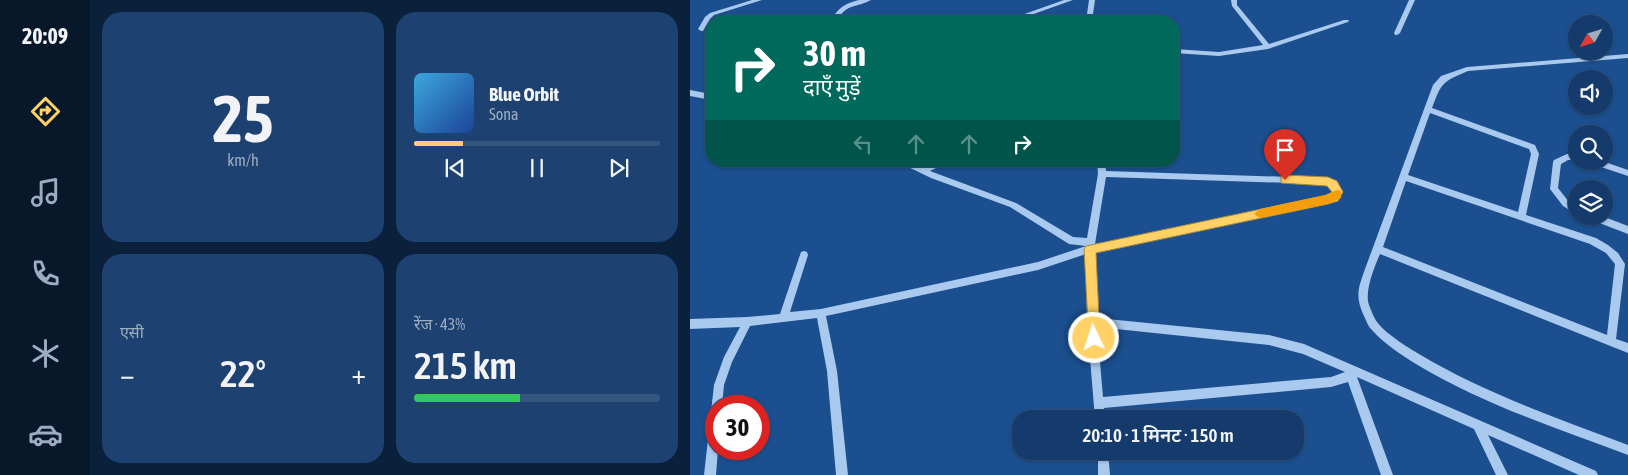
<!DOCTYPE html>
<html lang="hi">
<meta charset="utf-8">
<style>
:root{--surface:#143b6b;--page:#1d4271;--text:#f1f3f6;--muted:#9dadc1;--line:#33557e;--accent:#ffd166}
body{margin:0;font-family:"Asap Condensed","Noto Sans Devanagari",sans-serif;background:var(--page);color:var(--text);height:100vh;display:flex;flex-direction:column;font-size:19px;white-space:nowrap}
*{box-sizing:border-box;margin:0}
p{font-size:16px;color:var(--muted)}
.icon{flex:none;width:28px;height:28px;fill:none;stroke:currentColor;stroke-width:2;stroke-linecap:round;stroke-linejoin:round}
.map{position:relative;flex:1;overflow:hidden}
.side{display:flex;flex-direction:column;gap:12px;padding:12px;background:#0b203b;width:600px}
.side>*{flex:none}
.top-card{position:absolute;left:15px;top:15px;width:475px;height:152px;border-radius:20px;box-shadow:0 1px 4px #0004,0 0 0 1px var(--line);background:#00695c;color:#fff;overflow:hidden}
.needle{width:32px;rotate:231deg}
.buttons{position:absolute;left:878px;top:15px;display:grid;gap:10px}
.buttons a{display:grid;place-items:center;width:45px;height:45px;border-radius:50%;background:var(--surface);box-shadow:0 1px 4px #0004,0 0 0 1px var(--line);font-size:25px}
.speed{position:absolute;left:15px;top:395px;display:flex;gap:10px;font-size:25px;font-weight:700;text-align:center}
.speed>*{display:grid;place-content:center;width:65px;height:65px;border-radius:50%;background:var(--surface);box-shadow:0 1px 4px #0004,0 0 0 1px var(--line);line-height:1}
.speed .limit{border:8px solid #d22;background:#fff;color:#111}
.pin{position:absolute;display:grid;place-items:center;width:42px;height:42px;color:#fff;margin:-51px -21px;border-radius:50% 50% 50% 0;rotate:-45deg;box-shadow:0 0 5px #0007}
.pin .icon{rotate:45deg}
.me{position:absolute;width:55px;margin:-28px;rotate:356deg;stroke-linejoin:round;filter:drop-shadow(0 0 4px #0008)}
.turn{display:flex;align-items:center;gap:18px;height:105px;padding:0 15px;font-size:22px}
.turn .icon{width:65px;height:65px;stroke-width:2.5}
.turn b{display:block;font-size:35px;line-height:42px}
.lanes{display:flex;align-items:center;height:48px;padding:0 15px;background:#0003;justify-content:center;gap:25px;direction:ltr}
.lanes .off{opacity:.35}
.big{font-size:38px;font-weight:600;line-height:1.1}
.side .tile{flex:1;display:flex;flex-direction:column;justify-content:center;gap:8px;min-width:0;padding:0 18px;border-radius:20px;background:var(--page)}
.side .dial{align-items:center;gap:0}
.dial b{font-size:65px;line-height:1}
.song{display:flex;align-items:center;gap:15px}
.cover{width:60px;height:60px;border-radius:8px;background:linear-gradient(135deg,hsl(200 70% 55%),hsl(220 70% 35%))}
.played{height:5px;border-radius:2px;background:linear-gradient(90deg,var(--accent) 20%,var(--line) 20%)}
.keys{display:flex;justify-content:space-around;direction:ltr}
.heat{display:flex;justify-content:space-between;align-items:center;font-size:28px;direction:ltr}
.charge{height:8px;border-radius:4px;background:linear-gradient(90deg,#34c759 43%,var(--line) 0)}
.side .tiles{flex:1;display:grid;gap:12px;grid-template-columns:repeat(2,1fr)}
.trip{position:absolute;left:322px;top:410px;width:292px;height:50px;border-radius:20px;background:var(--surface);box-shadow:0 1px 4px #0004,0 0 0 1px var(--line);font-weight:600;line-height:50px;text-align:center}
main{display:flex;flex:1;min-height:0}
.tabs{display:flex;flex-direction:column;width:90px;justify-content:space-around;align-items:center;background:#08182b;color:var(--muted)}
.tabs .icon{width:35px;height:35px}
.tabs .selected{color:var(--accent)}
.tabs b{font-size:22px;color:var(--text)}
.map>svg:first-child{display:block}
</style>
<main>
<nav class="tabs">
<b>20:09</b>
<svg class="icon selected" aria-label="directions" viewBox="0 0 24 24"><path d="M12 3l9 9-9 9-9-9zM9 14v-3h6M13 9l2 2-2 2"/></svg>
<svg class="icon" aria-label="music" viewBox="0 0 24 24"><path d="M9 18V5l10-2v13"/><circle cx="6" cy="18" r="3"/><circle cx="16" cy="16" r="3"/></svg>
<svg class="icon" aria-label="phone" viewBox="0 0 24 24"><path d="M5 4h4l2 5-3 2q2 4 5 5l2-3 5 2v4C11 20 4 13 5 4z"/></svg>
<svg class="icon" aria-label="climate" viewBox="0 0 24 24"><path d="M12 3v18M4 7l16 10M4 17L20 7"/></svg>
<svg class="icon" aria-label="car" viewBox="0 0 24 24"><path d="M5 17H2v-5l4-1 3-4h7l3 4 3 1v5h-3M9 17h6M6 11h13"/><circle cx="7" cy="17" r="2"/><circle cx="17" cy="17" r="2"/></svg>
</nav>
<section class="side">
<div class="tiles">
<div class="tile dial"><b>25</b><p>km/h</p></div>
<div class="tile">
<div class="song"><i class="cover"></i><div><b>Blue Orbit</b><p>Sona</p></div></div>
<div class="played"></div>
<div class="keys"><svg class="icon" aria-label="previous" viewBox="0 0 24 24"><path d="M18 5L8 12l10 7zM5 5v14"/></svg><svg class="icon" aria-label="pause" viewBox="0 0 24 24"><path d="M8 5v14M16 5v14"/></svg><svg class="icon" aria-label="next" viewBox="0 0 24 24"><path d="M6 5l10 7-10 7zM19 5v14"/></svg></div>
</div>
<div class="tile"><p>एसी</p>
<div class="heat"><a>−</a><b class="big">22°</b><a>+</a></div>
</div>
<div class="tile"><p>रेंज · 43%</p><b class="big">215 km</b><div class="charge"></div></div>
</div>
</section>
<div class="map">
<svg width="938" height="475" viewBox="0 0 938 475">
<rect width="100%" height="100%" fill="#1b4f8f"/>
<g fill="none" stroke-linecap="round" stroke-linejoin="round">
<path fill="#a9c9ee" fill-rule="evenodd" d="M62,0H72L24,15L20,19L13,31H11L8,29L15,17L20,13Z
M169,0H181C167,8 156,3 147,21H141C147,8 156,3 169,0Z
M374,0H383L324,21H315Z
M399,0H405L402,21H396Z
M541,0H547V5L579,44L654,20H658L659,21L658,22L578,49L529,56L484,53V49L529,52L573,45L542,6Z
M719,0H725L710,33L707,35H705L704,33Z
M938,54V58L778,71C752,82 752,82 742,108L845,145L849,154L836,215L906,238L918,245L928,253L935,264L926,339L938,343V353L690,254C685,266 674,291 679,305C681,310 684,318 687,322C695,333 717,347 729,354C794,393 867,418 938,445V455C866,428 792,404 726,364C710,354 693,343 681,329C678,326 676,320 674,316C665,296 668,289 675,269L743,85L751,76L777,67ZM740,113L839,149L841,154L828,212L718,175ZM716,181L900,244L916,253L925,264L917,335L693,247Z
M0,90L21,94V100L0,96Z
M877,154H886V160H878L871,164L868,188L879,202L886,206V214L873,206L860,189L863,162L864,160Z
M209,161H221L233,167L245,161H257L256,163L240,171L326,203L383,237L397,238L408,174L407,161H415L416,171L632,178L646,182L652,192L647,200L638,203L405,252L407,318L579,335L614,344L906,471L908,475H889L798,435L818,475H806L784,429L667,377L703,475H691L658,382L641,387L414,408L415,419H405L397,322L396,254L348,270L136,316L147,371L158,475H146L137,371L127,318L60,326L42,362L34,385L32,406H26V449H28L26,475H14L24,385L34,357L50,327L0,329V319L57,317L90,314L111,252L114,251L117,252L118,255L100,312L131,309L348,262L396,246L379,244L320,207L241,178L210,163ZM416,177L632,184L640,187L644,192L641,196L638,197L405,244ZM407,327L579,345L613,354L655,372L641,377L413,397Z
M898,161H912L938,170V176L899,163Z
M898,216H912L938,226V234L899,219Z
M408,451H418L420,475H408Z"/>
</g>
<path fill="#ffd166" stroke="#a68842" d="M595,175L638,177L647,181L653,192L648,201L638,204L406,253L410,338L408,342L404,344L399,342L394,249L396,246L638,195L642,192L637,186L591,183V176Z"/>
<path fill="#f59e0b" d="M647,190L651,191V198L638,204L570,218L564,214L570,209L635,195Z"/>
</svg>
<div class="buttons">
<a><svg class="needle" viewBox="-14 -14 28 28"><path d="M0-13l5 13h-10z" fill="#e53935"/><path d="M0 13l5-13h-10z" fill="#9dadc1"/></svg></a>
<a><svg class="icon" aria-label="sound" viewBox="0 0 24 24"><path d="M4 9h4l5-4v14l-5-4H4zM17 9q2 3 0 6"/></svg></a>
<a><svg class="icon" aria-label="search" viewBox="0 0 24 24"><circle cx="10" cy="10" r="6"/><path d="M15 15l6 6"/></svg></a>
<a><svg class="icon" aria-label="layers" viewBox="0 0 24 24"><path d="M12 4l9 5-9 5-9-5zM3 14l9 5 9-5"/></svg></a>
</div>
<div class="speed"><div class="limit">30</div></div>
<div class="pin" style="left:595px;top:180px;background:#d93025"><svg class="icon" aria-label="arrive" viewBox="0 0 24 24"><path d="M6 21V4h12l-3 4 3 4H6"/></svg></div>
<svg class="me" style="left:404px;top:338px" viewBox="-20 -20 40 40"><circle r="17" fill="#ffd166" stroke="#fff" stroke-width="3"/><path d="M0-11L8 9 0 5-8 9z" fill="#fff"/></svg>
<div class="trip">20:10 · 1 मिनट · 150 m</div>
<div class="top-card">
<div class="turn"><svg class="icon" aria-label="right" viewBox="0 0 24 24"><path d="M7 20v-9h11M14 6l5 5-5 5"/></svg><div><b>30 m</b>दाएँ मुड़ें</div></div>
<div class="lanes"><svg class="icon off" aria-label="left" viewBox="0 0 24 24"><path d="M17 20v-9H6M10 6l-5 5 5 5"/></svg><svg class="icon off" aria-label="ahead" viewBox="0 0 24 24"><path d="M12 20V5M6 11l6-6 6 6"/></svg><svg class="icon off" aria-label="ahead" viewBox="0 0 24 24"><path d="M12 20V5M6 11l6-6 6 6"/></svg><svg class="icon" aria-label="right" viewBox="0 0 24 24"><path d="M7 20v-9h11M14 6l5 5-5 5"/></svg></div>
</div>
</div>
</main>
